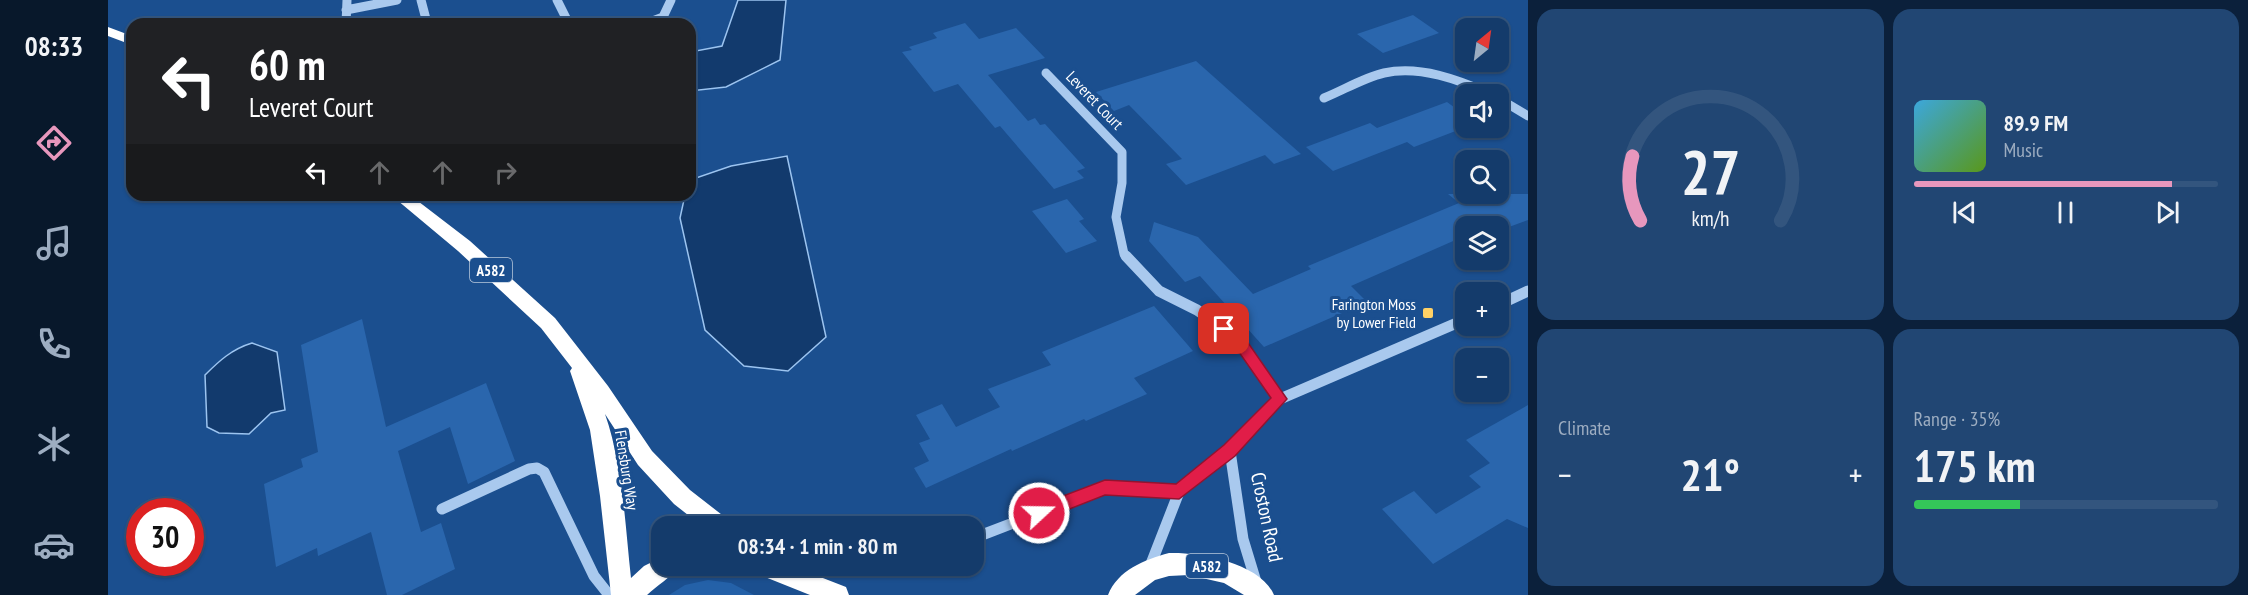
<!DOCTYPE html>
<meta charset="utf-8">
<style>
:root{--surface:#143b6b;--page:#214673;--text:#f1f3f6;--muted:#9dadc1;--line:#33557e;--accent:#e797bd}
body{margin:0;font-family:"PT Sans Narrow",sans-serif;background:var(--page);color:var(--text);height:100vh;display:flex;flex-direction:column;font-size:22px;white-space:nowrap}
*{box-sizing:border-box;margin:0}
p{font-size:20px;color:var(--muted)}
.icon{flex:none;width:33px;height:33px;fill:none;stroke:currentColor;stroke-width:2;stroke-linecap:round;stroke-linejoin:round}
.map{position:relative;flex:1;overflow:hidden}
.side{display:flex;flex-direction:column;gap:9px;padding:9px;background:#0b203b;width:720px}
.side>*{flex:none}
.hud{position:absolute;left:18px;top:18px;width:570px;height:183px;border-radius:18px;box-shadow:0 2px 4px #0004,0 0 0 2px var(--line);background:#202124;color:#fff;overflow:hidden}
.needle{width:39px;rotate:29deg}
.controls{position:absolute;left:1347px;top:18px;display:grid;gap:12px}
.controls a{display:grid;place-items:center;width:54px;height:54px;border-radius:12px;background:var(--surface);box-shadow:0 2px 4px #0004,0 0 0 2px var(--line);font-size:30px}
.speed{position:absolute;left:18px;top:498px;display:flex;gap:12px;font-size:30px;font-weight:700;text-align:center}
.speed>*{display:grid;place-content:center;width:78px;height:78px;border-radius:50%;background:var(--surface);box-shadow:0 2px 4px #0004,0 0 0 2px var(--line);line-height:1}
.speed .limit{border:9px solid #d22;background:#fff;color:#111}
.pin{position:absolute;display:grid;place-items:center;width:51px;height:51px;color:#fff;margin:-26px;border-radius:12px;box-shadow:0 3px 9px #0006}
.me{position:absolute;width:66px;margin:-33px;rotate:69deg;stroke-linejoin:round;filter:drop-shadow(0 0 4px #0008)}
.turn{display:flex;align-items:center;gap:21px;height:126px;padding:0 24px;font-size:27px}
.turn .icon{width:78px;height:78px;stroke-width:2.5}
.turn b{display:block;font-size:42px;line-height:51px}
.lanes{display:flex;align-items:center;height:57px;padding:0 24px;background:#0003;justify-content:center;gap:30px;direction:ltr}
.lanes .off{opacity:.35}
.big{font-size:45px;font-weight:800;line-height:1.1}
.side .widget{flex:1;display:flex;flex-direction:column;justify-content:center;gap:9px;min-width:0;padding:0 21px;border-radius:18px;background:var(--page)}
.side .dial{align-items:center;gap:0}
.dial svg{height:156px;overflow:visible;fill:none;stroke:var(--line);stroke-width:7;stroke-linecap:round;text-anchor:middle}
.dial text{fill:var(--text);stroke:none}
.song{display:flex;align-items:center;gap:18px}
.cover{width:72px;height:72px;border-radius:9px;background:linear-gradient(135deg,hsl(200 70% 55%),hsl(90 70% 35%))}
.played{height:6px;border-radius:3px;background:linear-gradient(90deg,var(--accent) 85%,var(--line) 85%)}
.keys{display:flex;justify-content:space-around;direction:ltr}
.heat{display:flex;justify-content:space-between;align-items:center;font-size:33px;direction:ltr}
.charge{height:9px;border-radius:4px;background:linear-gradient(90deg,#34c759 35%,var(--line) 0)}
.side .tiles{flex:1;display:grid;gap:9px;grid-template-columns:repeat(2,1fr)}
.trip{position:absolute;left:543px;top:516px;width:333px;height:60px;border-radius:18px;background:var(--surface);box-shadow:0 2px 4px #0004,0 0 0 2px var(--line);font-weight:800;line-height:60px;text-align:center}
main{display:flex;flex:1;min-height:0}
.tabs{display:flex;flex-direction:column;width:108px;justify-content:space-around;align-items:center;background:#08182b;color:var(--muted)}
.tabs .icon{width:42px;height:42px}
.tabs .active{color:var(--accent)}
.tabs b{font-size:27px;color:var(--text)}
.map>svg:first-child{display:block}
</style>
<main>
<nav class="tabs">
<b>08:33</b>
<svg class="icon active" aria-label="directions" viewBox="0 0 24 24"><path d="M12 3l9 9-9 9-9-9zM9 14v-3h6M13 9l2 2-2 2"/></svg>
<svg class="icon" aria-label="music" viewBox="0 0 24 24"><path d="M9 18V5l10-2v13"/><circle cx="6" cy="18" r="3"/><circle cx="16" cy="16" r="3"/></svg>
<svg class="icon" aria-label="phone" viewBox="0 0 24 24"><path d="M5 4h4l2 5-3 2q2 4 5 5l2-3 5 2v4C11 20 4 13 5 4z"/></svg>
<svg class="icon" aria-label="climate" viewBox="0 0 24 24"><path d="M12 3v18M4 7l16 10M4 17L20 7"/></svg>
<svg class="icon" aria-label="car" viewBox="0 0 24 24"><path d="M5 17H2v-5l4-1 3-4h7l3 4 3 1v5h-3M9 17h6M6 11h13"/><circle cx="7" cy="17" r="2"/><circle cx="17" cy="17" r="2"/></svg>
</nav>
<div class="map">
<svg width="1420" height="595" viewBox="0 0 1420 595">
<rect width="100%" height="100%" fill="#1b4f8f"/>
<path fill="#2461a8" d="M600,580L623,583L646,595H561L577,585Z"/>
<path fill="#123a6d" stroke="#9cc4f0" stroke-width="1.5" d="M630,0H678L672,60L618,87L582,91V52L614,46Z
M679,156L718,337L680,371L636,366L597,330L572,218L577,195H582V180L623,166Z
M144,343L169,352L177,410L163,413L141,434L111,433L99,427L97,375C111,361 124,349 144,343Z"/>
<path fill="#2a66ad" d="M1305,15L1331,33L1275,53L1249,34Z
M857,23L871,39L908,28L937,58L880,75L920,121L927,118L932,125L937,124L977,168L969,171L976,178L946,189L892,126L887,128L850,84L826,92L794,52L804,50L801,47L829,38L825,33Z
M1088,61L1151,117L1193,154L1166,164L1157,155L1078,185L1058,164L1074,159L1021,105L1006,111L988,92Z
M1339,102L1358,116V127L1306,147L1299,142L1225,171L1198,147L1262,123L1269,128Z
M1340,194H1420V220L1390,231V226H1358V243L1352,238L1243,286L1259,302L1156,347L1092,276L1077,282L1041,241L1046,222L1090,237L1145,294L1203,269L1200,266L1351,203Z
M959,199L976,219L971,221L989,241L958,253L924,211Z
M1046,306L1085,351L1026,378L1039,394L978,421L976,419L904,451L903,449L818,488L806,468L821,461L811,443L822,439L808,415L834,404L848,427L892,407L880,389L943,365L934,352Z
M254,319L278,427L378,383L407,461L360,484L342,427L290,451L313,532L333,523L347,569L294,595H279L263,532L210,556L209,548L168,567L156,484L195,467L193,459L210,452L193,345Z
M1420,405V528L1399,519L1325,564L1274,509L1306,491L1328,514L1373,487L1361,476L1382,463L1358,440Z"/>
<g fill="none" stroke-linecap="round" stroke-linejoin="round">
<path stroke="#a9c9ee" stroke-width="9" d="M313,0L319,23
M449,0L461,24
M238,10L289,0
M238,24L239,0
M524,24L542,22L555,17L563,0
M938,73L1014,152V183L1008,217L1016,254L1019,257
M1216,98C1236,90 1255,78 1276,73C1312,65 1351,80 1383,94
M1390,98L1420,116"/>
<path stroke="#a9c9ee" stroke-width="11" d="M1018,256L1051,291L1089,310L1129,338L1172,399
M1390,305L1420,291
M1122,451L1135,539L1149,585
M334,509L421,469L429,468L436,472L486,576L501,595
M866,538L997,488L1071,492
M1041,569L1071,492L1122,451L1172,399L1358,319"/>
<path fill="#fff" fill-rule="evenodd" d="M0,27L24,36V45L0,36Z
M283,195H302L362,241L447,318L500,386L544,451L582,490L618,518L621,526H594L566,504L530,465L497,414C515,466 517,524 523,578L536,566L554,557V566H569C564,578 549,585 539,595H503L492,496L482,430L462,371L464,368L433,328L350,251Z
M1061,553C1091,552 1153,563 1166,595H1136L1116,583L1081,575L1061,576L1047,580L1027,595H1000C1010,570 1036,560 1061,553Z
M655,566H684L738,587L741,595H702L657,577L654,569Z"/>
</g>
<path fill="#e11d48" stroke="#92132f" stroke-width="1.5" d="M1116,323L1134,334L1179,399L1127,456L1071,499L997,495L931,521L926,518L923,513L926,507L997,480L1068,484L1116,445L1163,398L1124,342L1109,329L1111,324Z"/>
<rect fill="#ffd166" stroke="#1b4f8f" stroke-width="2" x="1314" y="307" width="12" height="12" rx="3"/>
<g text-anchor="middle" dominant-baseline="central" stroke-width="6" stroke-linejoin="round" paint-order="stroke">
<g fill="#1b4f8f" stroke="#bbcadd" stroke-width="1.5">
<rect x="362" y="258" width="42" height="24" rx="4.5"/>
<rect x="1078" y="554" width="42" height="24" rx="4.5"/>
</g>
<g font-size="15" font-weight="bold" fill="#fff">
<text x="383" y="270">A582</text>
<text x="1099" y="566">A582</text>
</g>
<g font-size="16" fill="#fff" stroke="#1b4f8f">
<text transform="translate(987 100) rotate(46)">Leveret Court</text>
<text transform="translate(519 470) rotate(81)">Flensburg Way</text>
</g>
<g font-size="16" fill="#fff" stroke="#1b4f8f" text-anchor="end">
<text x="1308" y="304">Farington Moss<tspan x="1308" dy="18">by Lower Field</tspan></text>
</g>
<g font-size="20" fill="#fff" stroke="#1b4f8f">
<text transform="translate(1159 517) rotate(78)">Croston Road</text>
</g>
</g>
</svg>
<div class="controls">
<a><svg class="needle" viewBox="-14 -14 28 28"><path d="M0-13l5 13h-10z" fill="#e53935"/><path d="M0 13l5-13h-10z" fill="#9dadc1"/></svg></a>
<a><svg class="icon" aria-label="sound" viewBox="0 0 24 24"><path d="M4 9h4l5-4v14l-5-4H4zM17 9q2 3 0 6"/></svg></a>
<a><svg class="icon" aria-label="search" viewBox="0 0 24 24"><circle cx="10" cy="10" r="6"/><path d="M15 15l6 6"/></svg></a>
<a><svg class="icon" aria-label="layers" viewBox="0 0 24 24"><path d="M12 4l9 5-9 5-9-5zM3 14l9 5 9-5"/></svg></a>
<a>+</a>
<a>−</a>
</div>
<div class="speed"><div class="limit">30</div></div>
<div class="pin" style="left:1116px;top:329px;background:#d93025"><svg class="icon" aria-label="arrive" viewBox="0 0 24 24"><path d="M6 21V4h12l-3 4 3 4H6"/></svg></div>
<svg class="me" style="left:931px;top:513px" viewBox="-20 -20 40 40"><circle r="17" fill="#e11d48" stroke="#fff" stroke-width="3"/><path d="M0-11L8 9 0 5-8 9z" fill="#fff"/></svg>
<div class="trip">08:34 · 1 min · 80 m</div>
<div class="hud">
<div class="turn"><svg class="icon" aria-label="left" viewBox="0 0 24 24"><path d="M17 20v-9H6M10 6l-5 5 5 5"/></svg><div><b>60 m</b>Leveret Court</div></div>
<div class="lanes"><svg class="icon" aria-label="left" viewBox="0 0 24 24"><path d="M17 20v-9H6M10 6l-5 5 5 5"/></svg><svg class="icon off" aria-label="ahead" viewBox="0 0 24 24"><path d="M12 20V5M6 11l6-6 6 6"/></svg><svg class="icon off" aria-label="ahead" viewBox="0 0 24 24"><path d="M12 20V5M6 11l6-6 6 6"/></svg><svg class="icon off" aria-label="right" viewBox="0 0 24 24"><path d="M7 20v-9h11M14 6l5 5-5 5"/></svg></div>
</div>
</div>
<section class="side">
<div class="tiles">
<div class="widget dial"><svg viewBox="0 0 100 80">
<path d="M14 69A42 42 0 1 1 86 69"/>
<path d="M14 69A42 42 0 0 1 10 36" stroke="#e797bd"/>
<text x="50" y="56" font-size="32" font-weight="700">27</text>
<text x="50" y="72" font-size="11">km/h</text>
</svg></div>
<div class="widget">
<div class="song"><i class="cover"></i><div><b>89.9 FM</b><p>Music</p></div></div>
<div class="played"></div>
<div class="keys"><svg class="icon" aria-label="previous" viewBox="0 0 24 24"><path d="M18 5L8 12l10 7zM5 5v14"/></svg><svg class="icon" aria-label="pause" viewBox="0 0 24 24"><path d="M8 5v14M16 5v14"/></svg><svg class="icon" aria-label="next" viewBox="0 0 24 24"><path d="M6 5l10 7-10 7zM19 5v14"/></svg></div>
</div>
<div class="widget"><p>Climate</p>
<div class="heat"><a>−</a><b class="big">21°</b><a>+</a></div>
</div>
<div class="widget"><p>Range · 35%</p><b class="big">175 km</b><div class="charge"></div></div>
</div>
</section>
</main>
